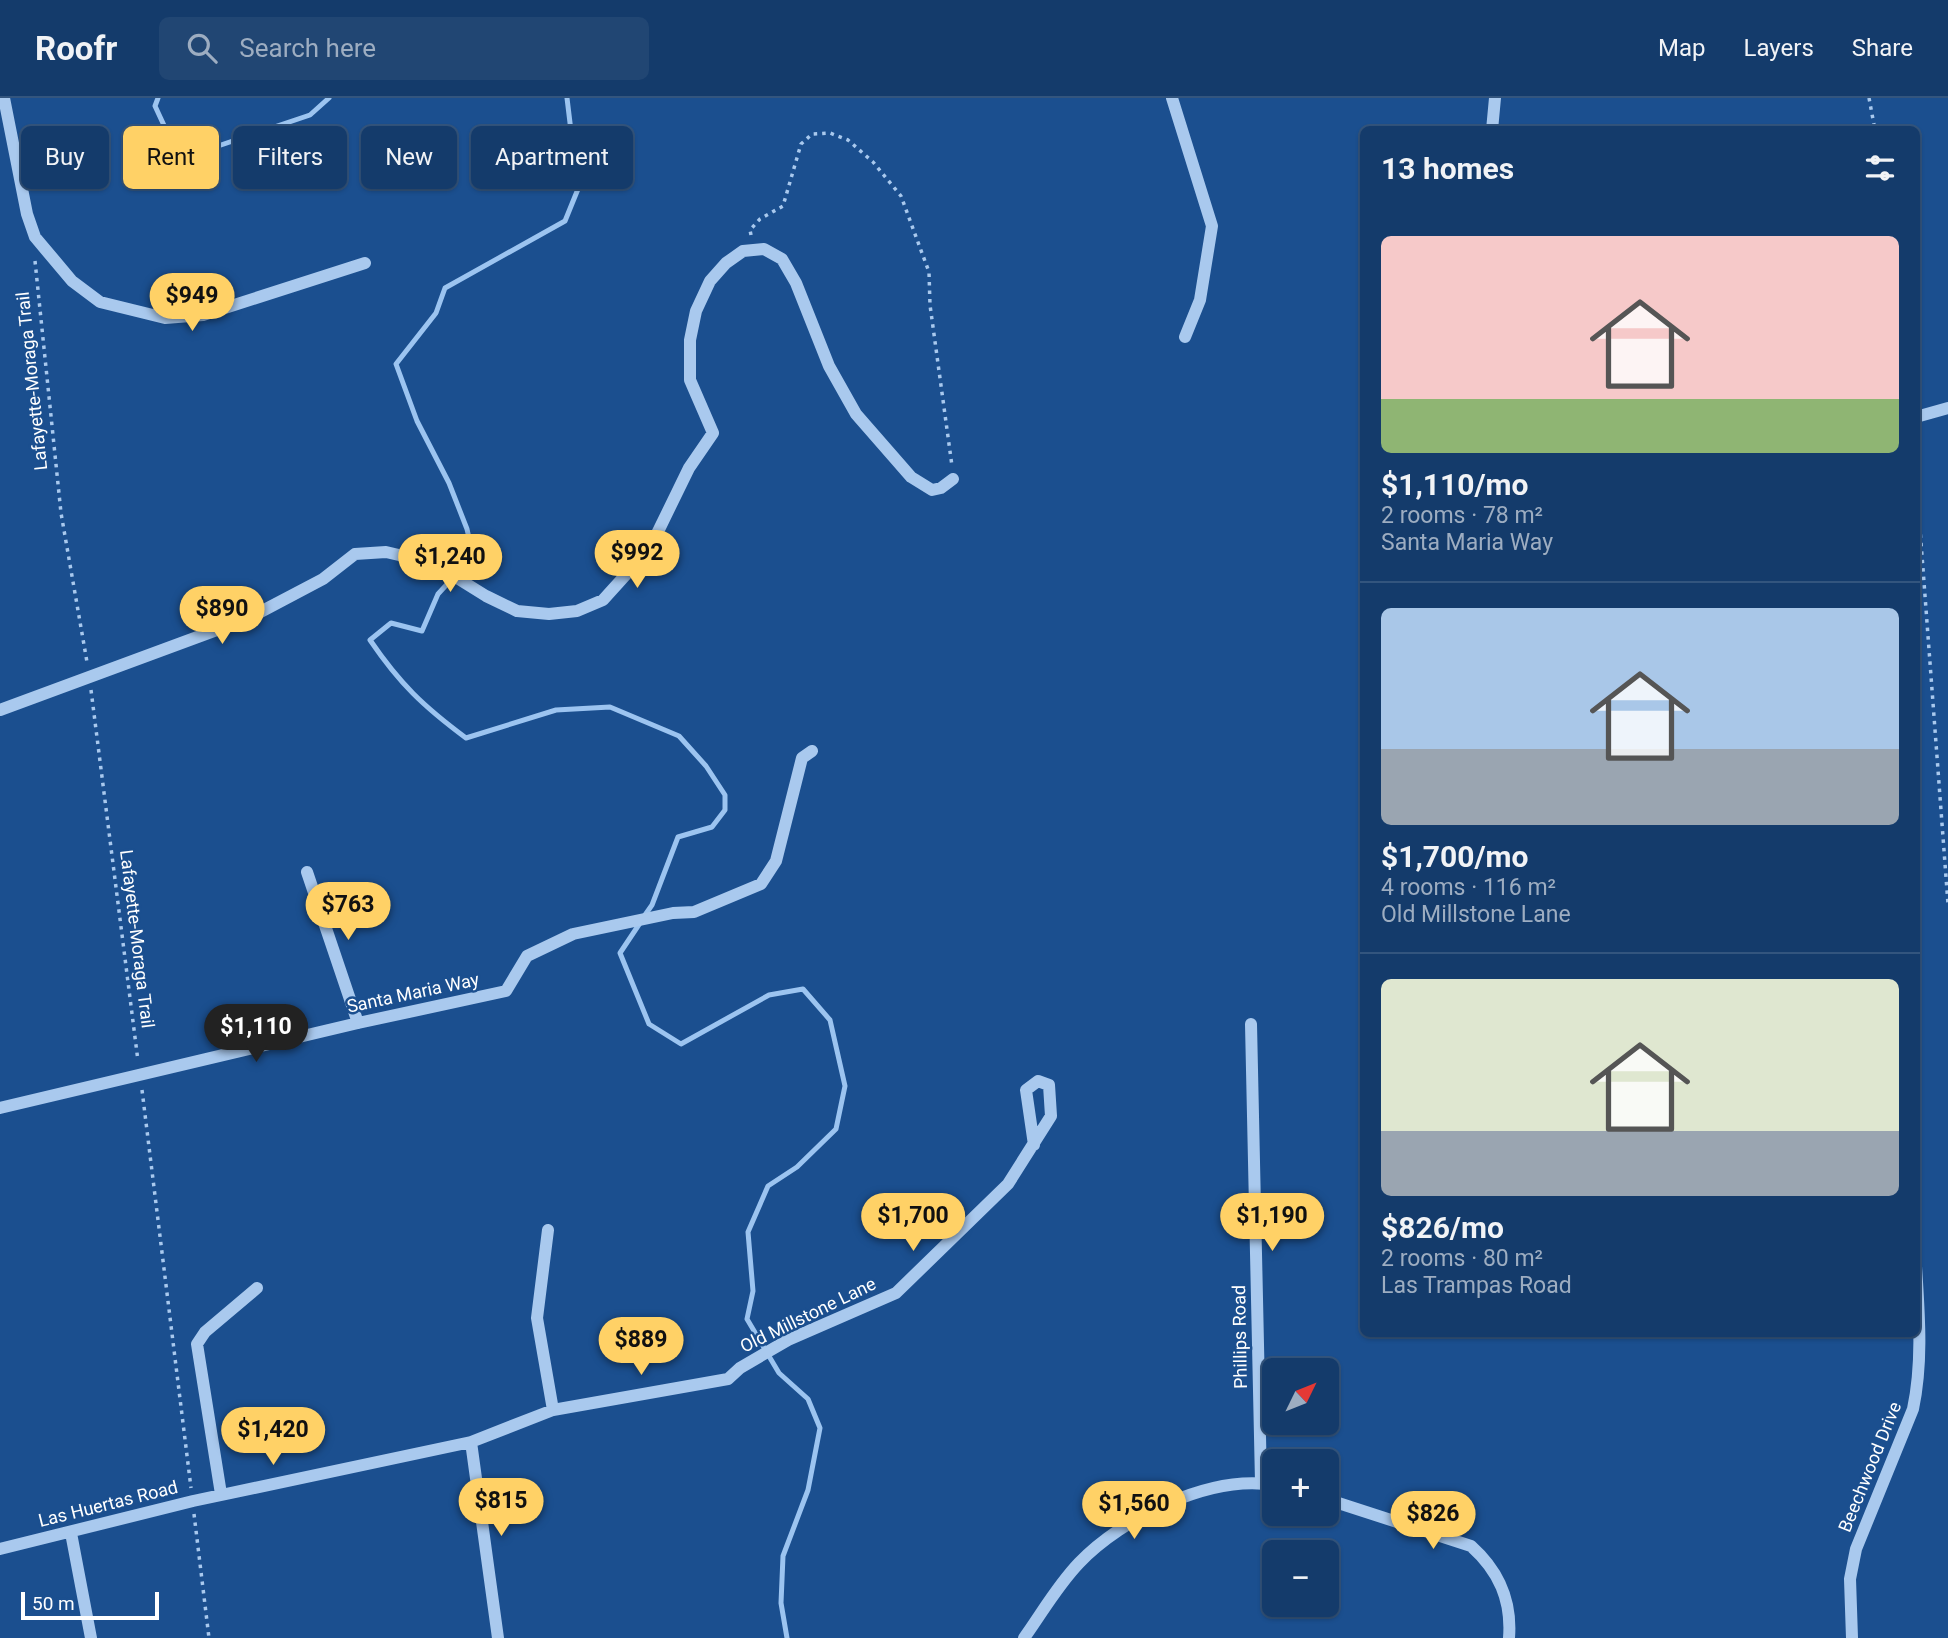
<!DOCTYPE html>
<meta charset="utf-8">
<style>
:root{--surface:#143b6b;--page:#214673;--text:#f1f3f6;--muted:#9dadc1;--line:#33557e;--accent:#ffd166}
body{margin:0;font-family:Roboto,sans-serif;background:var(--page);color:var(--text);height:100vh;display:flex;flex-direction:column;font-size:26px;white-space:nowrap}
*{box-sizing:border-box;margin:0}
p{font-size:23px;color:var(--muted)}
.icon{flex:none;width:38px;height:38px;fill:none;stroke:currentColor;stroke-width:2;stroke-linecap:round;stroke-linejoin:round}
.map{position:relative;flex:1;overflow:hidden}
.details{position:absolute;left:1360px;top:28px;width:560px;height:1211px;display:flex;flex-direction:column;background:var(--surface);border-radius:10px;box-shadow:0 2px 5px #0004,0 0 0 2px var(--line)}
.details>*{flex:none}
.top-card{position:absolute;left:21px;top:28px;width:665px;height:63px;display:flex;gap:14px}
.needle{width:46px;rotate:47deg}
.controls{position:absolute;left:1262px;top:1260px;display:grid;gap:14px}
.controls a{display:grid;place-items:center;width:77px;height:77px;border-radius:10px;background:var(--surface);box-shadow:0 2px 5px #0004,0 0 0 2px var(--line);font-size:35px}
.scale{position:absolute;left:21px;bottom:18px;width:138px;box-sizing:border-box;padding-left:7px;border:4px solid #fff;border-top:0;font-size:19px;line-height:24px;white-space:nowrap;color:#fff;-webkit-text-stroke:5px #1b4f8f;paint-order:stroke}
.price{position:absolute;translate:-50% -60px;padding:0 16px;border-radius:24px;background:var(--accent);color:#111;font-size:23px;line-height:46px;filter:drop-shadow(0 2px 4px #0008)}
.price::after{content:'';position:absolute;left:50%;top:42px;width:21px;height:16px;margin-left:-10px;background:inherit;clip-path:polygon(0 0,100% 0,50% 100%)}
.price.active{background:#222;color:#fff}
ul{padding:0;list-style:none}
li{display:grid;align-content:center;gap:14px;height:371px;padding:0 21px}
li+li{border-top:2px solid var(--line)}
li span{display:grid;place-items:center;height:217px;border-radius:10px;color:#555}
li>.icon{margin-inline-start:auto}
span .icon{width:126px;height:126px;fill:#fffc;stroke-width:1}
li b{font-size:30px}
h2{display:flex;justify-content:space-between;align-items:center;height:84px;padding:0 21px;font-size:30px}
.pill{padding:0 24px;border-radius:10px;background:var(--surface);box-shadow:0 2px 5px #0004,0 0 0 2px var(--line);font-size:24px;line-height:63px}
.pill.active{background:var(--accent);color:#111}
header{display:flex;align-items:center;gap:42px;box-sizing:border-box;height:98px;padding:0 35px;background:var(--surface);border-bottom:2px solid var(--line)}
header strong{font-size:33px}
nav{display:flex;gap:38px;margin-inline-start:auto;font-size:24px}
.search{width:490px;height:63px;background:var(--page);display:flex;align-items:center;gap:18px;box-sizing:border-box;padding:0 24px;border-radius:10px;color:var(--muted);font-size:26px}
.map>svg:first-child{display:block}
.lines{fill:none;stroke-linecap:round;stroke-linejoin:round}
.stream{stroke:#9cc4f0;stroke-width:5}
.path{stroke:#a9c9ee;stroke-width:3.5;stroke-dasharray:3.5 5;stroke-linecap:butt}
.minor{stroke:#a9c9ee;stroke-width:12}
.labels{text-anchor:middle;stroke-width:5;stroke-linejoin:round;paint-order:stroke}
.street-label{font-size:18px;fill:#fff;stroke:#1b4f8f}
</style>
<header>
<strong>Roofr</strong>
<div class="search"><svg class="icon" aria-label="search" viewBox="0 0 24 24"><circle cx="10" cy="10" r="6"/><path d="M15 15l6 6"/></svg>Search here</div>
<nav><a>Map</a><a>Layers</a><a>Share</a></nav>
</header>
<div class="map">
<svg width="1948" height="1540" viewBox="0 0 1948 1540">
<rect width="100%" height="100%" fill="#1b4f8f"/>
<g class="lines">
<!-- stream -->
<path class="stream" d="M158 0 155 8 168 36 218 48 310 17 329 0
M567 0 578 91 565 123 445 190 436 215 396 266 417 323 449 385 467 431 473 458 438 496 422 533 391 525 370 542C400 586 423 608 466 640L556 612 610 609 679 638 706 668 725 697V712L712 729 678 739 652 807 645 817
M640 825 620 855 649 926 681 946 769 897 803 891 830 922 845 988 836 1031 797 1069 768 1088 748 1134 753 1193 747 1221 779 1275 808 1301 820 1330 808 1392 783 1458 781 1505 787 1540"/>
<!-- path -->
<path class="path" d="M1869 0 1875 32
M751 137 750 132 760 121 783 108 801 46 812 36 830 35 848 42 873 64 901 98 929 174 930 207 952 368
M35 163 61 415 87 564
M1916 377 1948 806
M91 592 138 963
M142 992 191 1390
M194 1416 209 1540"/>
<!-- minor -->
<path class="minor" d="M4 0 27 116 35 139 72 183 100 204 165 220 203 217 365 165
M1172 0 1212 128 1200 202 1185 239
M1492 32 1495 0
M1916 319 1948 310
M0 612 249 520 323 481 355 456 386 454 433 465 486 498 517 513 549 516 577 513 603 502 650 450 689 370 713 335 690 282V242L696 213 710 183 726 165 743 153 764 151 782 161 796 185 829 268 856 316 911 379 932 392 941 390 953 381
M307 774 358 925
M1251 926 1261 1384
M0 1010 358 925 506 893 527 858 573 836 673 815 694 814 761 786 776 763 802 660 812 653
M548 1132 537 1220 553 1312
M471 1344 498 1540
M221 1396 197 1246 205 1234 257 1190
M1326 1401 1471 1448C1499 1473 1512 1502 1509 1540
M71 1435 91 1540
M0 1451 193 1403 471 1344 553 1312 728 1281 740 1270 788 1242 896 1195 1008 1086 1051 1018 1049 987 1038 983 1026 992 1034 1047
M1024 1540C1042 1515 1057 1488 1079 1465 1122 1420 1210 1376 1274 1387
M1852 1540 1850 1481 1856 1451 1913 1311C1923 1264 1919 1216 1916 1168"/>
</g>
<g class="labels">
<!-- street labels -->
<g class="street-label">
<text transform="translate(32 283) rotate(-96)" y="6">Lafayette-Moraga Trail</text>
<text transform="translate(137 841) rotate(83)" y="6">Lafayette-Moraga Trail</text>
<text transform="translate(413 895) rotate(-12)" y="6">Santa Maria Way</text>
<text transform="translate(808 1217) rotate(-26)" y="6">Old Millstone Lane</text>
<text transform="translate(1240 1239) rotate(-91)" y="6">Phillips Road</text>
<text transform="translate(1870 1369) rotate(-68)" y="6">Beechwood Drive</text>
<text transform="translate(108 1406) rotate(-14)" y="6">Las Huertas Road</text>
</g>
</g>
</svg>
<div class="controls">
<a><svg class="needle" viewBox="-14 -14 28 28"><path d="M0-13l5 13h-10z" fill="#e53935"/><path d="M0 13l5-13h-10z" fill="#9dadc1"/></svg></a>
<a>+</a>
<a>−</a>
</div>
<div class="scale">50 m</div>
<b class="price" style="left:192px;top:235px">$949</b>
<b class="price" style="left:637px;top:492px">$992</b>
<b class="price" style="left:450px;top:496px">$1,240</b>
<b class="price" style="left:222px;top:548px">$890</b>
<b class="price" style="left:348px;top:844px">$763</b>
<b class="price active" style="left:256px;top:966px">$1,110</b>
<b class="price" style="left:913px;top:1155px">$1,700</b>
<b class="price" style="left:1272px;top:1155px">$1,190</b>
<b class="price" style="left:641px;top:1279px">$889</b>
<b class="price" style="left:273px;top:1369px">$1,420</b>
<b class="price" style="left:501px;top:1440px">$815</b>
<b class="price" style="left:1134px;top:1443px">$1,560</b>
<b class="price" style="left:1433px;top:1453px">$826</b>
<div class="top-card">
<a class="pill">Buy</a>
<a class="pill active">Rent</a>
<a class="pill">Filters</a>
<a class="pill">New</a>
<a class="pill">Apartment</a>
</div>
<section class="details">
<h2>13 homes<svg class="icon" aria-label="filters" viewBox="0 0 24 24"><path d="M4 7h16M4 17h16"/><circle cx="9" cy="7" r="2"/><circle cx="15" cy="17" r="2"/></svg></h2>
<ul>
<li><span style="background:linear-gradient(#f6c9c9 75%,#8fb573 0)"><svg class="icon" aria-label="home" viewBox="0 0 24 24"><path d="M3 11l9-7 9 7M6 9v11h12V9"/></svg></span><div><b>$1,110/mo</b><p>2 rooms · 78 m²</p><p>Santa Maria Way</p></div></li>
<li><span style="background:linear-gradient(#a9c7e8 65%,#9aa5b1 0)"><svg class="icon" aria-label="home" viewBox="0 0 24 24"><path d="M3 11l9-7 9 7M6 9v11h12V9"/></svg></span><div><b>$1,700/mo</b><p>4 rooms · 116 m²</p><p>Old Millstone Lane</p></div></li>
<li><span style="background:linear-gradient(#dfe7d0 70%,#9aa5b1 0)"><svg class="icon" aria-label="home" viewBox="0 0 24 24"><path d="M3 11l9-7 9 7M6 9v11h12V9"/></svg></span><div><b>$826/mo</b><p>2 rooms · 80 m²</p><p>Las Trampas Road</p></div></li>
</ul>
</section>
</div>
